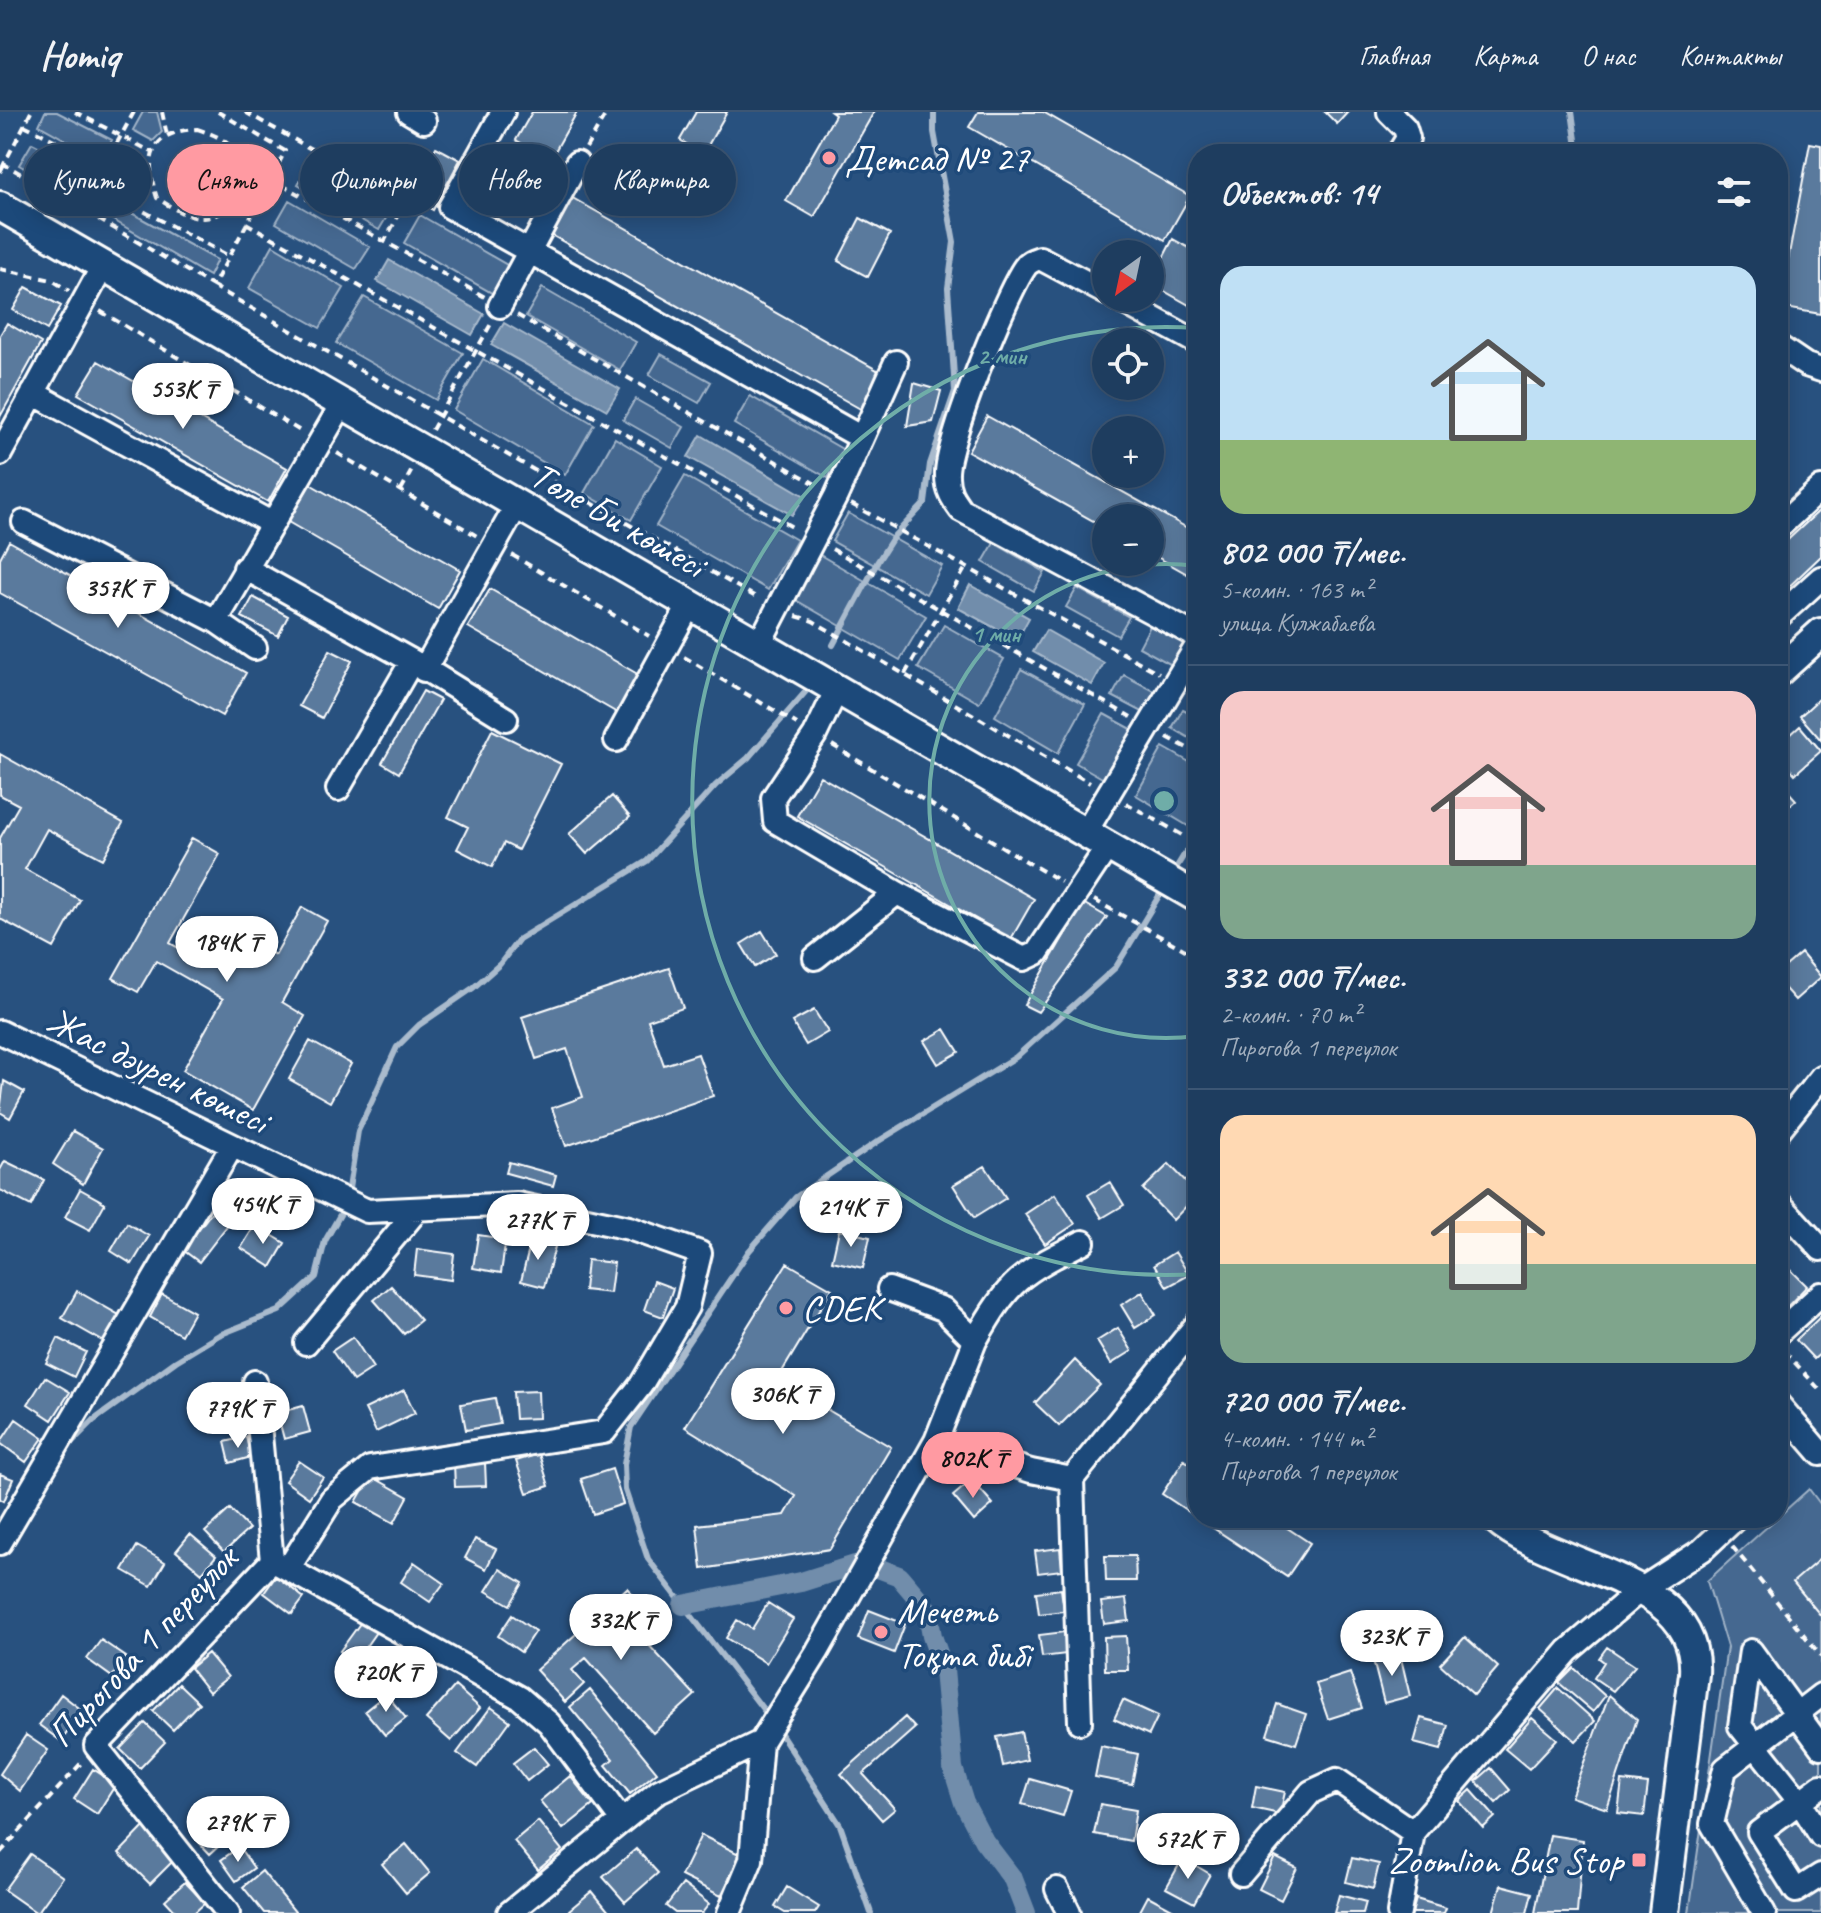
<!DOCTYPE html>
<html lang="ru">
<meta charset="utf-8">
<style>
:root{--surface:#1e3d5f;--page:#264465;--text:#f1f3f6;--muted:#a1aebd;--line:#3c5674;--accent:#ff9aa2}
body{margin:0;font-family:Caveat,sans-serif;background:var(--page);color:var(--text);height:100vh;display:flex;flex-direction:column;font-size:30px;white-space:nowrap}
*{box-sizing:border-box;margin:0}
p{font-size:26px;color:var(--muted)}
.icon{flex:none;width:44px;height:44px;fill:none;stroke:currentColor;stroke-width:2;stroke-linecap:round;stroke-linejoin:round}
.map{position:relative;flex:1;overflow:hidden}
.details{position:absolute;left:1188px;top:32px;width:600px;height:1384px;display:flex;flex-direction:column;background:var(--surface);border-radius:32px;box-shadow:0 4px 20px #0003,0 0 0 2px var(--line)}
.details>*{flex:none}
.hud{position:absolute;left:24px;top:32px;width:760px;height:72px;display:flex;gap:16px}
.needle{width:52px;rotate:213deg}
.tools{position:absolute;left:1092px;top:128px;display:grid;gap:16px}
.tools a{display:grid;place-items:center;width:72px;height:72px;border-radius:50%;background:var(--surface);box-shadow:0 4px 20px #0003,0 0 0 2px var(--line);font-size:40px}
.price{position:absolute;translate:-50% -68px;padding:0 18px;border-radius:28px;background:#fff;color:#222;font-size:26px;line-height:52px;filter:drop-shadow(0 2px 4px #0008)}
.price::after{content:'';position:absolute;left:50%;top:48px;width:24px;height:18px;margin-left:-12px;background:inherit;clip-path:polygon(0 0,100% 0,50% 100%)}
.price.on{background:var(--accent);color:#111}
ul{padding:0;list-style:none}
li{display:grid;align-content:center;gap:16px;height:424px;padding:0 32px}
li+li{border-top:2px solid var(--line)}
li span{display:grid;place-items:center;height:248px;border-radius:24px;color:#555}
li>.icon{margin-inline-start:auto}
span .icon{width:144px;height:144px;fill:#fffc;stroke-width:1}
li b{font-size:34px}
h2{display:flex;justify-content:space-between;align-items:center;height:96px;padding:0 32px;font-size:34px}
.pill{padding:0 28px;border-radius:36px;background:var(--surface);box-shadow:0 4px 20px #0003,0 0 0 2px var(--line);font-size:28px;line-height:72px}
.pill.on{background:var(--accent);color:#111}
header{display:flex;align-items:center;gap:48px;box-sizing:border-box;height:112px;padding:0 40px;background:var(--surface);border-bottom:2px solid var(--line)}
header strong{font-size:38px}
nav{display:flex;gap:44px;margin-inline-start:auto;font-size:28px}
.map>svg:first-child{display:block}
.green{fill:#446890;stroke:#a2b4c8;stroke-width:2}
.water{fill:#718dab;stroke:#aabbcd;stroke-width:2}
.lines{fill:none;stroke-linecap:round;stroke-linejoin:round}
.stream{stroke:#aabbcd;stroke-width:6}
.canal{stroke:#718dab;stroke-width:20}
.building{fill:#5a7a9d;stroke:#fff;stroke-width:2}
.minor-casing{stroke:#fff;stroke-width:28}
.major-casing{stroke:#fff;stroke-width:34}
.path{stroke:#fff;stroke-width:4;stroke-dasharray:8 6;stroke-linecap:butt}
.minor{stroke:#1f4a7a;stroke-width:22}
.major{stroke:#1f4a7a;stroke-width:28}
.ring{fill:none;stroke:#6fada8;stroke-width:4}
.poi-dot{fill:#ff9aa2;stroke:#1f4a7a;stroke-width:3}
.labels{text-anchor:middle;stroke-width:7;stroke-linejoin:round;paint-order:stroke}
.poi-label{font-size:38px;fill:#fff;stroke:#1f4a7a;text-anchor:start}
.street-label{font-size:38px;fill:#fff;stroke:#1f4a7a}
.centre{fill:#6fada8;stroke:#1f4a7a;stroke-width:4}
.ring-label{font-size:24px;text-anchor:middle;font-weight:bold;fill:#6fada8;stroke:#1f4a7a;stroke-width:7;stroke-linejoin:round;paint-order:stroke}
</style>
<header>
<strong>Homiq</strong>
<nav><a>Главная</a><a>Карта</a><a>О нас</a><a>Контакты</a></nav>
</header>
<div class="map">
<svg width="1821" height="1801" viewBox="0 0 1821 1801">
<rect width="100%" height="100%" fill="#28517f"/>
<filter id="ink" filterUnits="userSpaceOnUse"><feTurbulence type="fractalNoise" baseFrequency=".0125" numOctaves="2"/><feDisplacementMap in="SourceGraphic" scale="16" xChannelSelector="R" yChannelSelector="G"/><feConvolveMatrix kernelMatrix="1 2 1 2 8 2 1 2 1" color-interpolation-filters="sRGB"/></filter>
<g filter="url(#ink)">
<!-- green -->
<path class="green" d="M45 0H57L112 28 102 48 39 13Z
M143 0H157L162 20 153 29 133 18Z
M32 31 93 62 86 76 217 148 209 164 19 53Z
M124 39 143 48 142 59 106 72Z
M311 48 392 96 379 118 298 72Z
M289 88 370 135 356 157 276 111Z
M420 103 514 157 499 185 404 131Z
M273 133 344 176 320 216 249 176Z
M542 176 636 230 620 258 526 204Z
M364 185 463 241 436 288 336 231Z
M661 242 711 270 699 291 649 263Z
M483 247 594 312 565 363 454 298Z
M750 284 844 338 828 366 734 312Z
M635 287 684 315 672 336 623 308Z
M615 326 662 354 631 408 584 381Z
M685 364 797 428 768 478 656 414Z
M848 401 942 454 926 482 832 429Z
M994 431 1045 460 1034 479 983 450Z
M820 443 926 504 900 548 794 487Z
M1077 476 1129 505 1118 524 1066 495Z
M944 513 1004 547 979 591 918 556Z
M1150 514 1189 534 1177 556 1139 535Z
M1021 557 1085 592 1058 641 995 604Z
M1124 563 1162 583 1150 604 1112 584Z
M1183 597 1198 605V631L1172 616Z
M1104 602 1139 621 1111 671 1076 651Z
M1163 635 1198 655V720L1136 683Z
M1809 1377 1821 1393V1801H1689L1727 1535 1707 1469Z"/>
<!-- water -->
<path class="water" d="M389 148 484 202 472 223 377 169Z
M504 211 620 277 607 298 491 233Z
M701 323 805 384 792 403 688 345Z
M970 473 1029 506 1017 528 958 496Z
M1046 518 1104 551 1092 573 1033 540Z"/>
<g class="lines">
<!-- stream -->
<path class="stream" d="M1572 0 1578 42
M833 533 878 449 894 424 925 391 930 352 955 279 948 176 954 130 934 20V0
M1173 761 1198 720
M348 1083 358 1019 397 935 419 913 473 876 500 852 519 827 647 749 716 673 748 646 808 577
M65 1337 94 1308 176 1249 219 1223 279 1199 316 1165 325 1129 345 1094
M769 1605 648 1447 625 1378 624 1352 631 1315 749 1139 796 1085 877 1030 1016 945 1116 855 1165 774
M776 1614 840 1713 871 1801"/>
<!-- canal -->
<path class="canal" d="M683 1493 801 1470 855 1453 875 1455 899 1464 927 1497 932 1524 944 1558 953 1656 964 1691 984 1729 1013 1767 1026 1801"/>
</g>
<!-- building -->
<path class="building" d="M532 0H577L550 48 516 28Z
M696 0H727L703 42 680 28Z
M831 0H874L814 105 786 89 835 3Z
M978 0H1043L1190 84 1165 128 969 15Z
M1325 0H1348L1337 12Z
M1810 31 1821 33V202L1779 195Z
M436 35 460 48 433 98 409 84Z
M569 84 884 262 864 299 548 121Z
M860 106 890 122 868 165 838 149Z
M1173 127 1198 141V198L1150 171Z
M26 175 61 194 47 218 13 198Z
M7 211 41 231 0 305V223Z
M98 249 287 356 268 390 78 282Z
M914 271 941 279 933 310 907 314Z
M987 304 1198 422V468L1150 441V406H1106V416L968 339Z
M310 372 460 458 438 497 288 410Z
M1821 397V444L1778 485V437Z
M9 429 246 561 222 604 0 481V446Z
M490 477 641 564 619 602 468 515Z
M253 485 288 504 278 524 242 505Z
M330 538 352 549 322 606 299 594Z
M423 579 440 588 399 661 382 651Z
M1821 585V628L1800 604Z
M1800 614 1821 639 1795 662 1778 643V634Z
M492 618 561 652 518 738 504 731 492 755 457 737 468 715 448 705Z
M0 642 123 711 103 747 47 717 25 757 80 788 54 836 0 807V726L19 693 0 683Z
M820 664 1034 787 1011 827 797 704Z
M1778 668 1796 688 1778 704Z
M612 684 630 705 587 742 569 722Z
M192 726 220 742 170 831 202 849 222 814 275 843 302 795 327 809 282 890 305 904 253 998 183 958 223 887 156 849 138 880 113 866Z
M1083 791 1107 805 1038 900 1024 893Z
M762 819 776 842 755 855 741 832Z
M1801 841 1821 865 1795 888 1778 869V861Z
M669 856 683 896 648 908 664 953 698 942 713 984 566 1034 552 996 583 985 567 937 536 947 522 905Z
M814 898 828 920 806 933 792 910Z
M945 917 959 940 938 952 924 929Z
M310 929 351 952 330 990 289 967Z
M4 969 24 980 10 1006 0 1000Z
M73 1019 103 1036 83 1072 53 1052Z
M5 1049 44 1068 31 1094 0 1078V1058Z
M509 1050 556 1063 553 1074 506 1061Z
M1169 1052 1198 1082 1173 1108 1143 1077Z
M985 1054 1006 1086 974 1106 953 1073Z
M1110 1070 1124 1093 1102 1106 1088 1083Z
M80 1077 105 1091 90 1118 65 1105Z
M1055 1082 1075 1112 1045 1132 1025 1102Z
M217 1093 233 1106 199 1150 183 1138Z
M127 1111 149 1124 132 1152 111 1139Z
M255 1113 285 1131 271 1155 241 1136Z
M839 1118 870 1125 863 1156 832 1149Z
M478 1123 506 1127 501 1161 473 1156Z
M532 1125 556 1131 544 1175 521 1169Z
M417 1137 454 1142 451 1168 414 1163Z
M1175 1140 1189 1163 1167 1175 1154 1153Z
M1778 1145 1807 1174 1780 1202 1778 1200Z
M587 1148 614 1151 610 1181 584 1178Z
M787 1151 832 1177 777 1268 891 1335 830 1437 702 1457 697 1413 785 1403 796 1384 685 1315Z
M654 1169 673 1176 663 1205 644 1198Z
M391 1174 421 1208 404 1222 374 1188Z
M77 1179 119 1203 104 1230 62 1206Z
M1142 1180 1156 1203 1135 1216 1121 1193Z
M162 1182 194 1200 181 1223 150 1205Z
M1821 1204V1241L1814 1247 1796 1228Z
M1118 1216 1132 1239 1111 1252 1097 1229Z
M353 1225 373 1256 353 1269 332 1239Z
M58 1226 86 1240 74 1265 46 1251Z
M1075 1248 1100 1273 1059 1314 1035 1291Z
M45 1265 70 1280 52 1308 28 1292Z
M404 1278 415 1301 376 1320 365 1297Z
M538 1279 539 1306 515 1307 513 1280Z
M495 1286 500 1312 466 1318 461 1292Z
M303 1294 310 1320 284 1327 277 1301Z
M16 1307 43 1326 26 1350 0 1331Z
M246 1325 251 1345 230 1351 225 1330Z
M539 1342 549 1374 527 1381 516 1349Z
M1184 1348 1198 1357V1406H1272L1310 1431 1287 1465 1162 1382Z
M299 1349 323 1365 309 1386 285 1369Z
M485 1350 486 1374 455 1375 454 1351Z
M612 1357 623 1392 593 1402 581 1367Z
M0 1362 13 1367 4 1389 0 1387Z
M371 1364 408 1385 394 1411 356 1390Z
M972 1368 993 1392 974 1409 953 1384Z
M230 1397 249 1417 224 1440 205 1420Z
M190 1422 216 1444 202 1461 176 1439Z
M475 1427 496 1437 486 1457 465 1446Z
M137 1434 165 1450 151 1474 123 1458Z
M1060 1436 1062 1458 1038 1461 1035 1439Z
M1105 1444H1135L1136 1469H1106Z
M1821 1446V1504L1793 1470Z
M414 1450 444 1471 430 1490 401 1470Z
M500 1457 523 1471 510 1493 486 1479Z
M276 1464 304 1486 292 1502 264 1481Z
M627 1476 662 1515 646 1530 695 1583 653 1621 586 1546 572 1558 584 1572 565 1590 536 1558Z
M1061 1477 1064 1499 1039 1502 1036 1480Z
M1126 1487 1129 1509 1104 1512 1101 1490Z
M768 1491 793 1507 766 1551 726 1526 737 1508 752 1517Z
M869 1498 905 1512 894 1541 858 1527Z
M512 1503 535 1519 521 1540 498 1524Z
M361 1510 376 1520 355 1550 340 1539Z
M1064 1520 1067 1542 1042 1545 1039 1523Z
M1126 1524 1128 1558H1105L1104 1525Z
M1465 1525 1498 1555 1474 1583 1440 1552Z
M101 1528 126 1545 112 1565 87 1547Z
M1607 1535 1635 1554 1613 1579 1594 1566 1604 1550 1599 1546Z
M208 1541 228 1565 209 1580 190 1556Z
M1400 1542 1410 1584 1384 1591 1373 1548Z
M1574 1556 1605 1584 1593 1600 1559 1571Z
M1350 1561 1362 1596 1328 1607 1316 1572Z
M179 1572 199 1591 173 1618 153 1599Z
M455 1574 480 1596 451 1629 426 1607Z
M1558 1576 1595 1609 1576 1629 1540 1597Z
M590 1578 657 1660 630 1682 606 1653 613 1647 570 1595Z
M61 1582 83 1599 61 1629 39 1613Z
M386 1582 406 1606 385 1623 365 1599Z
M1609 1583 1637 1607 1607 1697 1571 1685Z
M1123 1588 1158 1604 1149 1623 1114 1607Z
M1277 1592 1306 1602 1296 1632 1267 1623Z
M491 1595 510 1609 477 1655 457 1641Z
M905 1605 915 1616 863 1662 895 1697 882 1708 841 1662Z
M1421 1606 1448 1613 1441 1638 1414 1631Z
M1532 1606 1557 1627 1529 1657 1505 1637Z
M145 1611 165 1630 140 1656 120 1637Z
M1021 1620 1027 1648 1003 1654 997 1625Z
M26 1623 48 1638 20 1679 0 1662Z
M1101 1634 1138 1642 1132 1672 1095 1665Z
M534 1635 548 1652 527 1669 513 1651Z
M1491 1656 1510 1678 1496 1691 1476 1669Z
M93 1657 116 1672 97 1702 74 1687Z
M570 1664 593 1693 563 1717 540 1689Z
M1030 1667 1071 1679 1063 1704 1022 1692Z
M1622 1669 1648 1672 1644 1704 1618 1701Z
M1256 1674 1285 1680 1280 1702 1252 1696Z
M1471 1678 1495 1705 1483 1716 1459 1689Z
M1100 1692 1136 1698 1131 1729 1094 1722Z
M213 1708 229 1725 210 1742 194 1725Z
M538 1709 562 1738 538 1758 514 1729Z
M146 1713 178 1744 150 1772 119 1741Z
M701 1723 741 1743 721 1784 681 1764Z
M1550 1723 1583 1728 1577 1801H1535Z
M406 1732 430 1761 406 1781 382 1752Z
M239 1735 254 1756 236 1769 221 1748Z
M636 1737 658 1761 625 1790 603 1765Z
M30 1742 63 1765 37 1801 4 1778Z
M1275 1745 1297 1756 1281 1788 1259 1777Z
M1183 1746 1210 1762 1194 1791 1166 1776Z
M1352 1746 1379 1752 1373 1777 1346 1770Z
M262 1759 296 1801H264L243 1775Z
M185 1770 205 1791 194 1801H177L165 1788Z
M683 1772 709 1792 702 1801H675L666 1794Z
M1501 1773 1532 1781 1527 1801H1493Z
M787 1775 819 1795 815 1801H785L775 1795Z
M592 1779 610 1801H572L569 1798Z
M1339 1783 1366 1790 1363 1801H1334Z
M1148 1784 1176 1799 1174 1801H1139Z
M1416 1787 1446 1796 1444 1801H1412Z"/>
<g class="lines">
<!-- minor casing -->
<g class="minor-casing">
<path id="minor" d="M409 0 424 9
M503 0 450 95 862 326
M1389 0 1405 16 1408 26 1398 42
M1106 181 1040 146C1034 148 1029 149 1025 155 1005 183 945 333 947 364 947 379 953 387 961 398L1198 525
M1116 186 1198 231
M500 194 577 51
M1778 234 1806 253 1821 258
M33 281 271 411
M0 342 103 154
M24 410 216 509 255 536
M1778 416 1821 376
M245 456 412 549 506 607
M1778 505 1821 466
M216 509 342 292
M759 532 836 384 896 250
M424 558 517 393
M837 577 815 623 773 686 775 709 897 781 1024 847 1037 841 1108 734
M616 628 690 492
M338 677 412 549
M1085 721 1198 532
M815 846 897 781
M0 920 367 1099 517 1092 629 1116 700 1141 687 1195 641 1273 604 1320 370 1356 332 1387 288 1457
M1778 1019 1821 965
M1778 1090 1821 1137
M1778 1221 1821 1182
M975 1229C1010 1167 1020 1162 1083 1130
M306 1231 416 1099
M1778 1292 1821 1342
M936 1329 1031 1359 1072 1367
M1072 1367 1080 1610
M1072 1367 1198 1211
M0 1431 232 1034
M277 1451 520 1586 549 1611 622 1709
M1821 1635 1751 1539 1740 1614 1800 1690 1821 1724
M1821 1674 1759 1720 1796 1779 1821 1763
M1241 1762 1311 1680 1337 1668 1413 1720
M1057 1777 1069 1801
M228 1801 96 1634 272 1449 255 1270
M509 1801 659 1679 761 1630
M729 1801 751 1748 761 1630 817 1540 936 1329 975 1229 943 1197 889 1177
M1399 1801 1413 1720 1568 1539 1640 1478 1702 1438 1736 1406
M1764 1801 1712 1712 1725 1657 1821 1583"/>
</g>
<!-- major casing -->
<g class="major-casing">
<path id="major" d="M0 94 1198 786
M1778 560 1821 521
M1495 1406C1555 1459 1700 1464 1694 1562L1664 1801"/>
</g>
<!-- path -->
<path class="path" d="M31 0 4 52 213 174 271 67 485 185
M75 0 152 40
M134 0 94 73 227 143
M162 0 167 23
M218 0 285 39 271 67
M245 0 406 90 384 130
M24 13 104 53
M197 17C212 22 225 26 234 39 251 63 235 106 203 106 187 107 170 94 157 86 144 46 150 19 197 17Z
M586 36 607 0
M0 60 4 52
M102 76 150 63
M238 83 257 93
M246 111 796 417
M0 157 52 168 69 179
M213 174 759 487
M100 199 302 320
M517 203 819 374
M432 318 492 210
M337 341 477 424
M401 378 412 358
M851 392 1159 561
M832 437 1131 605
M512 443 649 524
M796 504 813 509 1090 671
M684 545 797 612
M905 562 966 455
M1167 625 1198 642
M832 633 1061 770
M1126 691 1198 732
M1094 788 1198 845
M1785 1240 1821 1279
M1778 1331 1785 1338 1778 1350
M1732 1434 1821 1544
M0 1741 84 1648"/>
<!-- minor -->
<use href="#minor" class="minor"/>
<!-- major -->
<use href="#major" class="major"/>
</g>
</g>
<!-- distance rings -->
<g class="ring">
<path d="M1197 924A237 237 0 1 1 1197 454"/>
<path d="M1197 1162A474 474 0 1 1 1197 216"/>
</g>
<!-- markers -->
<g class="poi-dot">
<circle cx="829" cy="46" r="8"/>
<circle cx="786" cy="1196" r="8"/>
<circle cx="881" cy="1520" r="8"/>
<rect x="1631" y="1740" width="16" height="16" rx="4"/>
</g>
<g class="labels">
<!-- poi labels -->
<g class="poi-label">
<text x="845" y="59">Детсад № 27</text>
<text x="802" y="1209">CDEK</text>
<text x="897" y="1511">Мечеть<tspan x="897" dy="44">Тоқта бибі</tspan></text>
<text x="1623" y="1761" text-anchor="end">Zoomlion Bus Stop</text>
</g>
<!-- street labels -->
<g class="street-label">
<text transform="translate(618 407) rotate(30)" y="13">Төле Би көшесі</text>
<text transform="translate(158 958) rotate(26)" y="13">Жас дәурен көшесі</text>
<text transform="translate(142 1534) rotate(-47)" y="13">Пирогова 1 переулок</text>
</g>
</g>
<circle cx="1164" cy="689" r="12" class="centre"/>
<g class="ring-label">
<text x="1002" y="252">2 мин</text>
<text x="996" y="530">1 мин</text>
</g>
</svg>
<div class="tools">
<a><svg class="needle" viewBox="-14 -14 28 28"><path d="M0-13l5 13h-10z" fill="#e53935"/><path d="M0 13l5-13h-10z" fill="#a1aebd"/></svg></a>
<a><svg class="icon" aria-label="locate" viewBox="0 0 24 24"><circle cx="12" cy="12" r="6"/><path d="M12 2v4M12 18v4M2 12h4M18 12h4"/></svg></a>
<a>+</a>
<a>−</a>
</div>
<b class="price" style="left:183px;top:319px">553K ₸</b>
<b class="price" style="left:118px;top:518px">357K ₸</b>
<b class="price" style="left:227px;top:872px">184K ₸</b>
<b class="price" style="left:263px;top:1134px">454K ₸</b>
<b class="price" style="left:851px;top:1137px">214K ₸</b>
<b class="price" style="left:538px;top:1150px">277K ₸</b>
<b class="price" style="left:783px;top:1324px">306K ₸</b>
<b class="price" style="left:238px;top:1338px">779K ₸</b>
<b class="price on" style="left:973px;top:1388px">802K ₸</b>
<b class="price" style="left:621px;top:1550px">332K ₸</b>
<b class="price" style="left:1392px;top:1566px">323K ₸</b>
<b class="price" style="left:386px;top:1602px">720K ₸</b>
<b class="price" style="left:238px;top:1752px">279K ₸</b>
<b class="price" style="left:1188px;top:1769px">572K ₸</b>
<div class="hud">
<a class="pill">Купить</a>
<a class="pill on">Снять</a>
<a class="pill">Фильтры</a>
<a class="pill">Новое</a>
<a class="pill">Квартира</a>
</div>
<section class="details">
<h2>Объектов: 14<svg class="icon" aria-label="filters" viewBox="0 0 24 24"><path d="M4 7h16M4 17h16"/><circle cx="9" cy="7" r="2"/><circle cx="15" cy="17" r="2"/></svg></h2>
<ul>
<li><span style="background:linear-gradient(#bfe0f5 70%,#8fb573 0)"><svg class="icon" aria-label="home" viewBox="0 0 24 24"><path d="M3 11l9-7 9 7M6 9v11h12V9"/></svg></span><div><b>802 000 ₸/мес.</b><p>5-комн. · 163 m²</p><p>улица Кулжабаева</p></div></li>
<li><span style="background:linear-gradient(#f6c9c9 70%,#7fa58c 0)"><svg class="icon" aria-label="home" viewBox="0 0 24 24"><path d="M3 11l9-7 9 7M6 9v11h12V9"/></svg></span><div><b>332 000 ₸/мес.</b><p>2-комн. · 70 m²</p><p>Пирогова 1 переулок</p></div></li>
<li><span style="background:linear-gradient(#ffd9b3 60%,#7fa58c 0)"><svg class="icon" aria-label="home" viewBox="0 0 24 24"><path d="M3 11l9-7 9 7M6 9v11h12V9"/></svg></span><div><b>720 000 ₸/мес.</b><p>4-комн. · 144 m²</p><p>Пирогова 1 переулок</p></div></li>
</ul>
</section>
</div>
